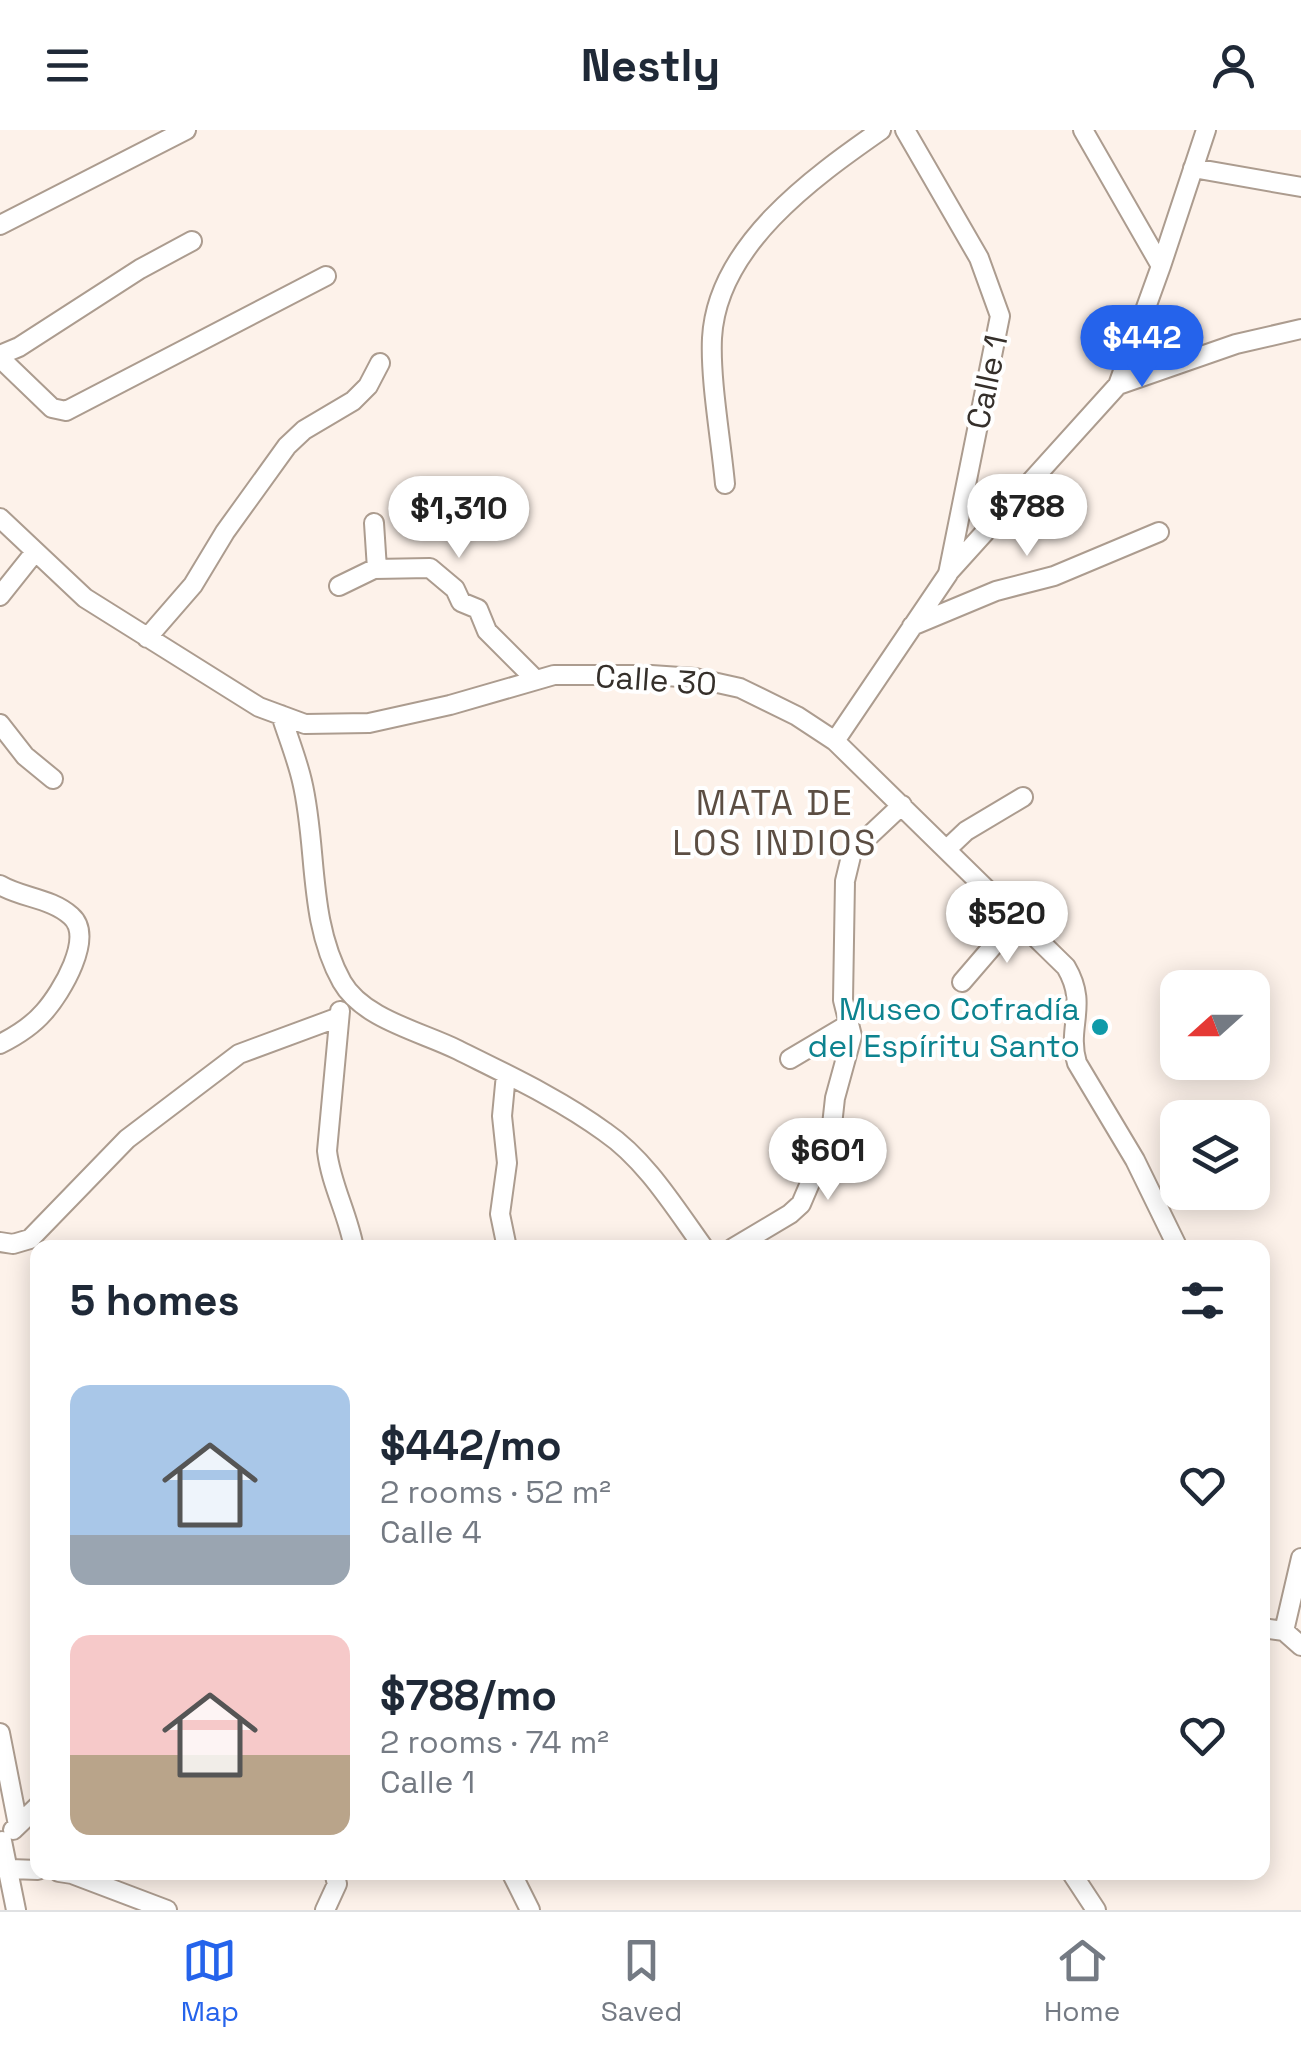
<!DOCTYPE html>
<meta charset="utf-8">
<style>
:root{--surface:#fff;--page:#f6f6f7;--text:#1f2937;--muted:#747a83;--line:#e0e1e3;--accent:#2563eb}
body{margin:0;font-family:"Space Grotesk",sans-serif;background:var(--page);color:var(--text);height:100vh;display:flex;flex-direction:column;font-size:38px;white-space:nowrap}
*{box-sizing:border-box;margin:0}
p{font-size:32px;color:var(--muted)}
.icon{flex:none;width:55px;height:55px;fill:none;stroke:currentColor;stroke-width:2;stroke-linecap:round;stroke-linejoin:round}
.map{position:relative;flex:1;overflow:hidden}
.panel{position:absolute;left:30px;top:1110px;width:1240px;height:640px;display:flex;flex-direction:column;background:var(--surface);border-radius:20px;box-shadow:0 5px 25px #0003}
.panel>*{flex:none}
.needle{width:65px;rotate:249deg}
.tools{position:absolute;left:1160px;top:840px;display:grid;gap:20px}
.tools a{display:grid;place-items:center;width:110px;height:110px;border-radius:20px;background:var(--surface);box-shadow:0 5px 25px #0003;font-size:50px}
.price{position:absolute;translate:-50% -85px;padding:0 22px;border-radius:35px;background:#fff;color:#222;font-size:32px;line-height:65px;filter:drop-shadow(0 2px 5px #0008)}
.price::after{content:'';position:absolute;left:50%;top:60px;width:30px;height:22px;margin-left:-15px;background:inherit;clip-path:polygon(0 0,100% 0,50% 100%)}
.price.active{background:var(--accent);color:#fff}
ul{padding:0;list-style:none}
li{display:flex;align-items:center;gap:30px;height:250px;padding:0 40px}
li span{display:grid;place-items:center;flex:none;width:280px;height:200px;border-radius:20px;color:#555}
li>.icon{margin-inline-start:auto}
span .icon{width:120px;height:120px;fill:#fffc;stroke-width:1}
li b{font-size:42px}
h2{display:flex;justify-content:space-between;align-items:center;height:120px;padding:0 40px;font-size:42px}
header{display:flex;justify-content:space-between;align-items:center;height:130px;padding:0 40px;background:var(--surface);font-size:45px;font-weight:600}
.tabs{display:flex;justify-content:space-around;align-items:center;height:140px;border-top:2px solid var(--line);background:var(--surface);font-size:28px;color:var(--muted)}
.tabs a{display:grid;justify-items:center;gap:5px}
.tabs .active{color:var(--accent)}
.map>svg:first-child{display:block}
.lines{fill:none;stroke-linecap:round;stroke-linejoin:round}
.minor-casing{stroke:#ac9c8f;stroke-width:22}
.minor{stroke:#fff;stroke-width:18}
.culture-dot{fill:#0f9aa8;stroke:#fff;stroke-width:4}
.labels{text-anchor:middle;stroke-width:8;stroke-linejoin:round;paint-order:stroke}
.street-label{font-size:32px;fill:#352f2a;stroke:#fff}
.culture-label{font-size:32px;fill:#0d838f;stroke:#fff;text-anchor:end}
.neighbourhood-label{font-size:35px;letter-spacing:2.5px;fill:#5c4e43;stroke:#fff}
</style>
<header><svg class="icon" aria-label="menu" viewBox="0 0 24 24"><path d="M4 6h16M4 12h16M4 18h16"/></svg>Nestly<svg class="icon" aria-label="person" viewBox="0 0 24 24"><circle cx="12" cy="8" r="4"/><path d="M4 21q1-7 8-7t8 7"/></svg></header>
<div class="map">
<svg width="1301" height="1780" viewBox="0 0 1301 1780">
<rect width="100%" height="100%" fill="#fdf2ea"/>
<g class="lines">
<!-- minor casing -->
<g class="minor-casing">
<path id="minor" d="M1083 0 1161 136
M1193 38 1301 57
M0 95 186 0
M0 225 19 217 140 139 192 111
M0 228 52 278 66 281 326 146
M1118 255 1236 214 1301 199
M725 354C721 310 710 250 712 208 717 116 812 48 881 0
M0 388 85 468 259 577 305 594 369 593 450 575 554 545H651L695 548 740 558 797 586 835 611 1066 837C1089 876 1066 896 1077 933L1135 1030 1178 1118
M374 393 377 439
M948 443 1118 255 1161 136 1206 0
M339 456 374 439 430 438 455 459 461 472 478 479 487 501 535 549
M0 466 35 422
M912 496 996 461 1054 446 1159 402
M147 508 193 455 225 402 287 316 304 300 353 271 368 256 380 233
M281 585C288 607 297 629 302 651 318 718 307 789 342 852 363 889 422 902 458 920 508 945 560 969 605 1002 646 1030 675 1078 704 1118
M0 594 25 626 53 649
M835 611 948 444 1000 186 979 128 905 0
M947 719 966 701 1023 667
M0 755C22 768 51 768 71 786 95 807 61 863 44 882 32 896 16 906 0 914
M962 852 1017 788
M340 881 327 1021C331 1055 348 1084 354 1118
M790 929 849 894
M506 944 502 986 507 1033 500 1084 507 1118
M0 1112 13 1114 30 1109 127 1009 239 924 339 887
M733 1118 790 1084 801 1074 831 1004 835 968 852 906 843 870 845 751 852 722 902 675
M1262 1498 1284 1501 1301 1516
M1284 1501 1301 1428
M0 1603 18 1695
M13 1700 38 1676
M2 1711 16 1780
M10 1739 38 1740
M59 1742 72 1744 167 1780
M511 1742 530 1780
M1071 1742 1096 1780
M325 1780 337 1754 334 1742"/>
</g>
<!-- minor -->
<use href="#minor" class="minor"/>
</g>
<!-- markers -->
<circle class="culture-dot" cx="1100" cy="897" r="10"/>
<g class="labels">
<!-- street labels -->
<g class="street-label">
<text transform="translate(987 252) rotate(-78)" y="11">Calle 1</text>
<text transform="translate(656 550) rotate(4)" y="11">Calle 30</text>
</g>
<!-- culture labels -->
<g class="culture-label">
<text x="1080" y="890">Museo Cofradía<tspan x="1080" dy="37">del Espíritu Santo</tspan></text>
</g>
<!-- neighbourhood labels -->
<g class="neighbourhood-label">
<text x="775" y="685">MATA DE<tspan x="775" dy="40">LOS INDIOS</tspan></text>
</g>
</g>
</svg>
<div class="tools">
<a><svg class="needle" viewBox="-14 -14 28 28"><path d="M0-13l5 13h-10z" fill="#e53935"/><path d="M0 13l5-13h-10z" fill="#747a83"/></svg></a>
<a><svg class="icon" aria-label="layers" viewBox="0 0 24 24"><path d="M12 4l9 5-9 5-9-5zM3 14l9 5 9-5"/></svg></a>
</div>
<b class="price active" style="left:1142px;top:260px">$442</b>
<b class="price" style="left:1027px;top:429px">$788</b>
<b class="price" style="left:459px;top:431px">$1,310</b>
<b class="price" style="left:1007px;top:836px">$520</b>
<b class="price" style="left:828px;top:1073px">$601</b>
<section class="panel">
<h2>5 homes<svg class="icon" aria-label="filters" viewBox="0 0 24 24"><path d="M4 7h16M4 17h16"/><circle cx="9" cy="7" r="2"/><circle cx="15" cy="17" r="2"/></svg></h2>
<ul>
<li><span style="background:linear-gradient(#a9c7e8 75%,#9aa5b1 0)"><svg class="icon" aria-label="home" viewBox="0 0 24 24"><path d="M3 11l9-7 9 7M6 9v11h12V9"/></svg></span><div><b>$442/mo</b><p>2 rooms · 52 m²</p><p>Calle 4</p></div><svg class="icon" aria-label="heart" viewBox="0 0 24 24"><path d="M12 20l-8-8c-3-5 5-10 8-4 3-6 11-1 8 4z"/></svg></li>
<li><span style="background:linear-gradient(#f6c9c9 60%,#b9a48a 0)"><svg class="icon" aria-label="home" viewBox="0 0 24 24"><path d="M3 11l9-7 9 7M6 9v11h12V9"/></svg></span><div><b>$788/mo</b><p>2 rooms · 74 m²</p><p>Calle 1</p></div><svg class="icon" aria-label="heart" viewBox="0 0 24 24"><path d="M12 20l-8-8c-3-5 5-10 8-4 3-6 11-1 8 4z"/></svg></li>
</ul>
</section>
</div>
<nav class="tabs">
<a class="active"><svg class="icon" aria-label="map" viewBox="0 0 24 24"><path d="M3 6l6-2 6 2 6-2v14l-6 2-6-2-6 2zM9 4v14M15 6v14"/></svg>Map</a>
<a><svg class="icon" aria-label="saved" viewBox="0 0 24 24"><path d="M7 4h10v16l-5-4-5 4z"/></svg>Saved</a>
<a><svg class="icon" aria-label="home" viewBox="0 0 24 24"><path d="M3 11l9-7 9 7M6 9v11h12V9"/></svg>Home</a>
</nav>
